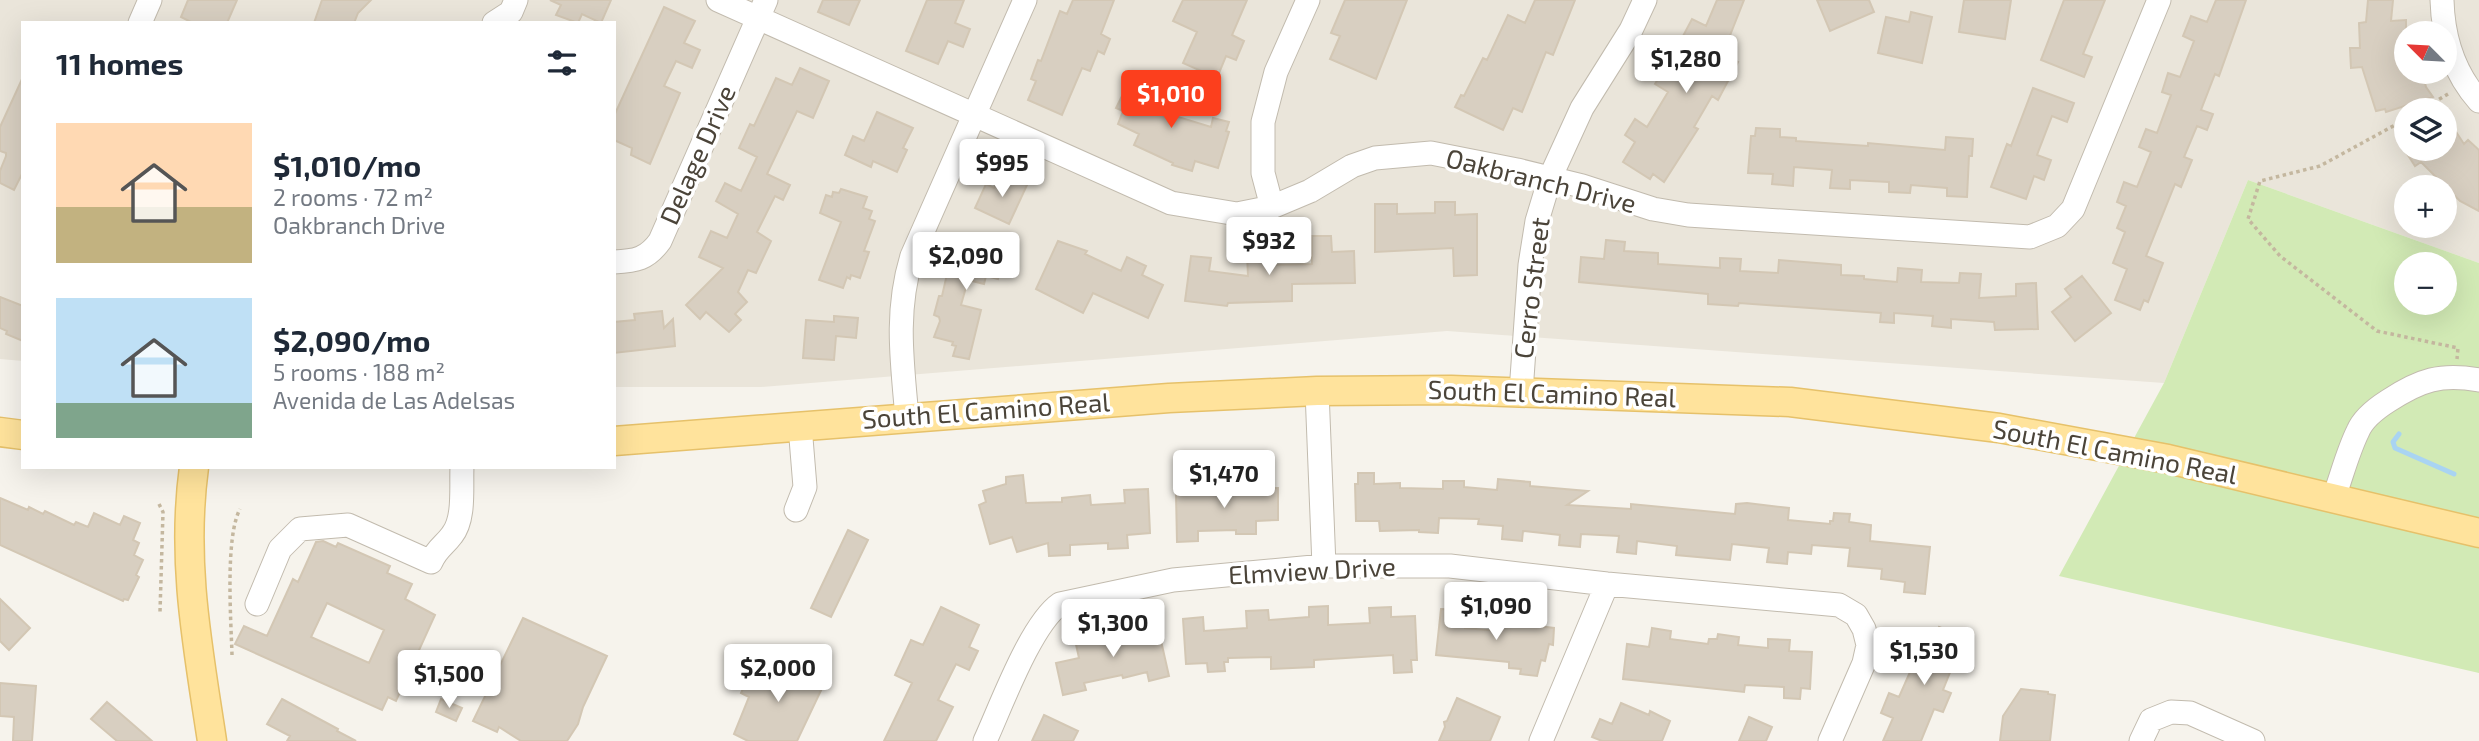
<!DOCTYPE html>
<meta charset="utf-8">
<style>
:root{--surface:#fff;--page:#f2f2f3;--text:#1f2937;--muted:#747a83;--accent:#fc3f1d}
body{margin:0;font-family:"Exo 2",sans-serif;background:var(--page);color:var(--text);height:100vh;display:flex;flex-direction:column;font-size:26px;white-space:nowrap}
*{box-sizing:border-box;margin:0}
p{font-size:23px;color:var(--muted)}
.icon{flex:none;width:38px;height:38px;fill:none;stroke:currentColor;stroke-width:2;stroke-linecap:round;stroke-linejoin:round}
.map{position:relative;flex:1;overflow:hidden}
.sheet{position:absolute;left:21px;top:21px;width:595px;height:448px;display:flex;flex-direction:column;background:var(--surface);border-radius:0px;box-shadow:0 7px 28px #0002}
.sheet>*{flex:none}
.needle{width:46px;rotate:294deg}
.buttons{position:absolute;left:2394px;top:21px;display:grid;gap:14px}
.buttons a{display:grid;place-items:center;width:63px;height:63px;border-radius:50%;background:var(--surface);box-shadow:0 7px 28px #0002;font-size:35px}
.price{position:absolute;translate:-50% -60px;padding:0 16px;border-radius:7px;background:#fff;color:#222;font-size:23px;line-height:46px;filter:drop-shadow(0 2px 4px #0008)}
.price::after{content:'';position:absolute;left:50%;top:42px;width:21px;height:16px;margin-left:-10px;background:inherit;clip-path:polygon(0 0,100% 0,50% 100%)}
.price.current{background:var(--accent);color:#fff}
ul{padding:0;list-style:none}
li{display:flex;align-items:center;gap:21px;height:175px;padding:0 35px}
li span{display:grid;place-items:center;flex:none;width:196px;height:140px;border-radius:0px;color:#555}
li>.icon{margin-inline-start:auto}
span .icon{width:84px;height:84px;fill:#fffc;stroke-width:1}
li b{font-size:30px}
h2{display:flex;justify-content:space-between;align-items:center;height:84px;padding:0 35px;font-size:30px}
.map>svg:first-child{display:block}
.residential{fill:#eae5da;fill-rule:evenodd}
.green{fill:#d2eab5;fill-rule:evenodd}
.lines{fill:none;stroke-linecap:round;stroke-linejoin:round}
.stream{stroke:#a9d4f2;stroke-width:5}
.building{fill:#d8cfc1;stroke:#d3c7b4;stroke-width:2;fill-rule:evenodd}
.minor-casing{stroke:#c2bbae;stroke-width:25}
.major-casing{stroke:#e6c16a;stroke-width:31}
.path{stroke:#c4b79f;stroke-width:3.5;stroke-dasharray:3.5 3.5;stroke-linecap:butt}
.minor{stroke:#fff;stroke-width:23}
.major{stroke:#ffe39c;stroke-width:28}
.labels{text-anchor:middle;stroke-width:7;stroke-linejoin:round;paint-order:stroke}
.street-label{font-size:26px;fill:#4b4439;stroke:#fff}
</style>
<div class="map">
<svg width="2479" height="741" viewBox="0 0 2479 741">
<rect width="100%" height="100%" fill="#f6f3ec"/>
<!-- residential -->
<path class="residential" d="M0 0H2479V263L2248 180 2164 383 1447 331 761 387H614V23H23V361L0 359ZM2406 33H2445V72H2406ZM2406 110H2445V149H2406ZM2406 187H2445V226H2406Z"/>
<!-- green -->
<path class="green" d="M2248 180 2479 263V673L2059 576 2164 383ZM2406 264H2445V303H2406Z"/>
<g class="lines">
<!-- stream -->
<path class="stream" d="M2399 434 2393 442 2395 448 2454 474"/>
</g>
<!-- building -->
<path class="building" d="M188 0H237L227 23H193L181 17Z
M322 0H371L358 13 354 23H314Z
M550 0H611L601 23 582 14 578 23 556 15 561 5Z
M823 0H860L849 25 818 12Z
M927 0H964L955 23 970 29 963 47 948 41 938 64 906 51Z
M1073 0H1114L1101 34 1110 39 1104 54 1098 51 1090 71 1082 68 1062 115 1028 100 1036 81 1031 79 1038 60 1041 61 1060 11 1067 14Z
M1183 0H1247L1232 35 1244 41 1236 60 1226 56 1217 78 1183 63 1197 32 1173 21Z
M1345 0H1407L1376 79 1330 59 1340 36 1331 33Z
M1535 0H1575L1553 55 1546 52 1522 112 1513 108 1503 130 1455 107 1461 95 1464 96 1483 58 1487 60 1508 15 1525 23Z
M1717 0H1744L1729 38 1734 41 1726 56 1738 62 1718 100 1712 96 1694 127 1698 129 1664 182 1653 174 1650 179 1623 162 1635 142 1625 135 1635 119 1647 127 1668 92 1655 84 1665 68 1680 77 1697 44 1683 36 1692 19 1706 26Z
M1817 0H1869L1874 12 1830 31Z
M1964 0H2011L2005 39 1959 32Z
M2064 0H2105L2083 54 2092 57 2084 77 2041 60Z
M2216 0H2246L2219 76 2215 74 2201 110 2213 114 2207 130 2197 126 2184 157 2192 160 2181 187 2175 184 2146 256 2163 263 2148 302 2144 300 2140 310 2115 300 2127 269 2113 263 2125 232 2117 228 2126 206 2117 202 2124 182 2137 187 2151 152 2139 147 2146 129 2157 133 2171 95 2162 92 2168 73 2180 77 2194 41 2183 36 2191 16 2207 22Z
M2368 0H2393L2391 21 2406 20V72H2422L2426 87 2433 97 2386 112 2385 109 2376 111 2362 67 2351 68 2350 48H2360L2359 23 2366 22Z
M664 7 695 21 684 43 700 50 692 68 676 61 664 86 680 93 650 164 631 155 632 148 614 140V116Z
M1911 12 1932 17 1922 63 1878 53 1886 17 1909 22Z
M800 68 829 81 813 118 797 111 767 174 790 185 783 200 775 196 757 232 771 241 756 273 748 270 738 292 747 302 735 314 741 320 729 332 706 312 700 319 686 305 723 268 699 257 711 231 727 238 738 214 716 201 725 183 741 191 757 157 739 148 750 124 754 126 776 78 792 85Z
M23 77V172L14 190 0 183V171L6 156V153L0 151V127Z
M1138 84 1184 105 1178 117 1211 127 1213 118 1229 122 1226 131 1229 132 1218 168 1195 161 1192 171 1172 165 1173 163 1134 145 1139 134 1118 124 1123 111 1116 108 1124 92 1134 95Z
M2033 88 2074 103 2067 122 2052 116 2037 155 2051 160 2044 180 2034 176 2026 199 1991 187 2007 144 2011 146Z
M877 112 913 128 903 148 907 150 897 172 873 161 871 167 845 155 853 136 864 141Z
M2445 115 2464 144 2468 140 2479 150V211L2460 201 2421 162 2415 166 2404 149H2445Z
M1756 128 1780 129V137L1796 138V141L1868 146V143L1945 150 1946 137 1973 139 1972 156H1969L1967 197 1947 196V188L1911 185 1910 193 1889 192V182L1850 180V189L1830 188 1832 170 1794 167 1793 186 1772 184 1773 174 1748 173 1751 136H1755Z
M1004 174 1027 185 1009 224 975 208 986 184 994 188 997 183 999 184Z
M841 189 867 197 863 208 872 211 869 219 875 221 864 251 869 252 860 278 851 275 850 279 847 277 843 288 819 280 841 222 820 213 826 195 832 197 833 192 839 193Z
M1435 202H1455V215L1477 214V275L1454 276 1453 248 1375 252V204H1397V214L1435 213Z
M974 234 1006 241 998 279 986 276 984 284 968 280 961 305 981 310 969 359 953 356 956 346 952 345 953 342 934 337 940 321 939 317 934 315 939 296H942L953 248 970 252Z
M1312 236H1331L1332 252 1354 251 1355 283 1292 284V301L1228 303 1227 306 1185 301 1191 256 1211 258 1209 271 1248 276 1247 254H1269V265L1312 264Z
M1606 240 1625 242 1624 251 1658 253V264L1720 268V258L1741 259 1740 271 1778 273 1779 260 1841 265V275L1864 276V279L1897 282 1898 268 1922 270 1921 282 1959 283 1960 273 1981 274 1979 298 2016 296V284L2036 283 2038 329 1995 330 1994 322 1951 319V328L1932 326 1933 316 1894 313V323L1880 322 1881 313 1739 303 1738 306 1708 304V294L1579 282 1581 257 1604 259Z
M1058 241 1087 251 1085 254 1121 271 1127 257 1146 266 1142 275 1163 285 1148 318 1093 293 1083 313 1036 289Z
M2082 276 2111 313 2075 341 2052 312 2071 297 2065 289Z
M0 297 23 306V341L6 334 7 331 0 328Z
M662 311 664 328 673 319 675 346 614 353V322L635 320 634 314Z
M834 316 858 318 856 338 836 336 834 360 803 358 806 320 834 322Z
M1358 473H1374V484L1400 483V488L1443 489V481H1464V487L1497 490 1498 479 1530 482V486L1588 491 1567 505 1631 509V504L1735 514 1736 504 1747 503 1789 508 1788 520 1830 524V521H1833L1834 513 1850 514 1849 522 1871 525 1870 541 1930 547 1925 594 1904 592 1905 582 1881 579 1882 569 1848 566 1850 548 1812 545 1811 554 1788 552 1787 564 1767 562 1769 548 1732 544 1730 560 1676 555 1677 546 1637 541 1636 554 1617 552 1619 536 1581 534 1580 547 1559 545 1560 535 1523 531 1522 541 1502 539 1503 526 1478 524 1479 519 1439 518 1438 533 1419 532V530L1380 531 1379 521H1356L1355 484H1358Z
M1023 475 1026 503 1062 502V498L1090 495 1091 505 1125 503 1124 490 1148 489 1150 533 1127 535 1128 548 1108 549V543L1070 545V555L1049 556 1048 543 1017 552 1012 537 990 544 979 505 986 502 983 491 1006 484V477Z
M1221 478V489L1278 488V520L1256 521V534H1236V530L1198 531V541L1177 542 1176 494H1199V479Z
M0 498 28 510 29 507 43 514 45 511 74 525 76 522 88 527 94 513 120 525 124 516 140 523 133 540 139 543 134 555 143 560 136 575 139 577 128 600 124 599 123 601 0 545Z
M848 530 868 540 831 617 811 608Z
M323 541 336 547 338 543 390 566 387 573 412 584 405 599 435 615 396 701 388 697 382 710 235 644 244 626 267 636 293 579 298 582 316 542ZM327 603 384 630 369 663 311 637Z
M0 599 30 628 9 650 0 641Z
M1328 606V625L1370 623 1369 608 1391 607V617L1415 616 1417 660H1411L1412 672 1394 673 1393 655 1314 660V667L1271 669V657L1228 658V662H1224L1225 671 1208 672 1207 663 1186 664 1183 619 1203 617 1204 631 1247 628 1246 611 1268 610 1269 620 1309 617V607Z
M941 607 979 625 969 647 978 651 969 670 956 664 938 700 953 707 936 741H884L912 683 895 675 911 640 923 645Z
M1441 609 1460 610 1459 621 1465 622V628L1498 631 1500 614 1521 616 1520 624 1554 628 1553 645 1549 644 1545 661 1541 660 1537 676 1520 674 1521 669 1509 668V662L1436 655Z
M523 618 607 656 583 707 578 724 567 741H521L499 727 497 732 473 721Z
M1939 627 1965 637 1963 644 1970 647 1963 663 1955 660 1943 690 1951 693 1943 712 1934 709 1921 741H1883L1893 718 1881 713 1889 693 1899 697 1914 663 1909 661 1916 642 1930 648Z
M1133 628 1135 638 1159 632 1169 676 1149 681 1147 672 1123 678 1122 675 1084 683 1086 690 1063 695 1056 663 1079 658 1075 640Z
M1652 628 1671 631 1670 639 1708 644 1709 639H1717L1718 634 1739 637 1738 645 1768 648V639L1790 640 1789 651 1812 652 1810 689 1801 688 1800 699 1784 698V687L1745 685 1744 692 1623 679 1627 644 1649 647Z
M768 659 789 669 790 666 799 670 801 668 816 674V678L825 682 797 741H748L734 734 749 697 741 693 750 674 760 678Z
M0 683 36 686 32 741H13L14 717 0 716Z
M2021 689 2048 692V694L2055 695 2050 741H2000L2003 716Z
M1457 698 1500 717 1490 741H1439L1445 727 1444 722 1447 721Z
M282 699 338 729 337 731 356 741H287L290 736 267 724Z
M441 699 462 708 456 721 436 712Z
M107 702 129 721 152 741H117L91 719Z
M1621 703 1649 715 1650 711 1670 721 1662 741H1602L1592 737 1600 719 1612 724Z
M1044 715 1078 731 1073 741H1032Z
M1749 717 1772 727 1766 741H1739Z"/>
<g class="lines">
<!-- minor casing -->
<g class="minor-casing">
<path id="minor" d="M718 0 1171 203 1237 214 1272 207 1310 191 1352 166 1375 158 1431 153 1517 170 1582 186 1653 209 1688 215 2030 237 2057 226 2073 209 2159 0
M2442 0C2443 37 2454 73 2479 101
M140 23 150 0
M494 23 511 12 516 0
M1272 207 1263 173V122L1276 72 1308 0
M614 262C636 261 647 259 660 241L766 0
M1317 391 1324 566
M1521 392 1530 265 1537 221 1550 178 1582 108 1631 30 1645 0
M907 417C902 361 895 311 912 256L1025 0
M2334 497C2342 475 2348 451 2358 431 2363 419 2377 408 2388 401 2420 380 2441 373 2479 380
M796 510 805 487 800 426
M257 604 280 549 300 529 348 525 431 562C437 548 444 546 452 535 465 519 461 487 462 467
M985 741C1001 706 1031 624 1060 604L1173 580 1324 566H1450L1607 584 1839 605 1856 615 1864 629 1868 645 1864 663 1830 741
M1541 741 1607 584
M2141 741 2151 720 2171 712 2190 713 2253 741"/>
</g>
<!-- major casing -->
<g class="major-casing">
<path id="major" d="M0 432 23 435
M614 441 1169 398 1317 391 1451 390 1790 402 1999 428 2168 459 2479 533
M194 467C181 562 198 648 212 741"/>
</g>
<!-- path -->
<path class="path" d="M2421 110 2448 94
M2406 119 2320 166 2260 181 2248 219 2280 256 2377 331 2458 348 2457 359
M159 504 163 512 160 612
M232 655C231 620 225 537 240 509"/>
<!-- minor -->
<use href="#minor" class="minor"/>
<!-- major -->
<use href="#major" class="major"/>
</g>
<g class="labels">
<!-- street labels -->
<g class="street-label">
<text transform="translate(698 155) rotate(-66)" y="9">Delage Drive</text>
<text transform="translate(1541 181) rotate(14)" y="9">Oakbranch Drive</text>
<text transform="translate(1532 288) rotate(-83)" y="9">Cerro Street</text>
<text transform="translate(1552 394) rotate(2)" y="9">South El Camino Real</text>
<text transform="translate(986 411) rotate(-4)" y="9">South El Camino Real</text>
<text transform="translate(2115 452) rotate(11)" y="9">South El Camino Real</text>
<text transform="translate(1312 571) rotate(-3)" y="9">Elmview Drive</text>
</g>
</g>
</svg>
<div class="buttons">
<a><svg class="needle" viewBox="-14 -14 28 28"><path d="M0-13l5 13h-10z" fill="#e53935"/><path d="M0 13l5-13h-10z" fill="#747a83"/></svg></a>
<a><svg class="icon" aria-label="layers" viewBox="0 0 24 24"><path d="M12 4l9 5-9 5-9-5zM3 14l9 5 9-5"/></svg></a>
<a>+</a>
<a>−</a>
</div>
<b class="price" style="left:1686px;top:95px">$1,280</b>
<b class="price current" style="left:1171px;top:130px">$1,010</b>
<b class="price" style="left:1002px;top:199px">$995</b>
<b class="price" style="left:1269px;top:277px">$932</b>
<b class="price" style="left:966px;top:292px">$2,090</b>
<b class="price" style="left:1224px;top:510px">$1,470</b>
<b class="price" style="left:1496px;top:642px">$1,090</b>
<b class="price" style="left:1113px;top:659px">$1,300</b>
<b class="price" style="left:1924px;top:687px">$1,530</b>
<b class="price" style="left:778px;top:704px">$2,000</b>
<b class="price" style="left:449px;top:710px">$1,500</b>
<section class="sheet">
<h2>11 homes<svg class="icon" aria-label="filters" viewBox="0 0 24 24"><path d="M4 7h16M4 17h16"/><circle cx="9" cy="7" r="2"/><circle cx="15" cy="17" r="2"/></svg></h2>
<ul>
<li><span style="background:linear-gradient(#ffd9b3 60%,#c2b280 0)"><svg class="icon" aria-label="home" viewBox="0 0 24 24"><path d="M3 11l9-7 9 7M6 9v11h12V9"/></svg></span><div><b>$1,010/mo</b><p>2 rooms · 72 m²</p><p>Oakbranch Drive</p></div></li>
<li><span style="background:linear-gradient(#bfe0f5 75%,#7fa58c 0)"><svg class="icon" aria-label="home" viewBox="0 0 24 24"><path d="M3 11l9-7 9 7M6 9v11h12V9"/></svg></span><div><b>$2,090/mo</b><p>5 rooms · 188 m²</p><p>Avenida de Las Adelsas</p></div></li>
</ul>
</section>
</div>
